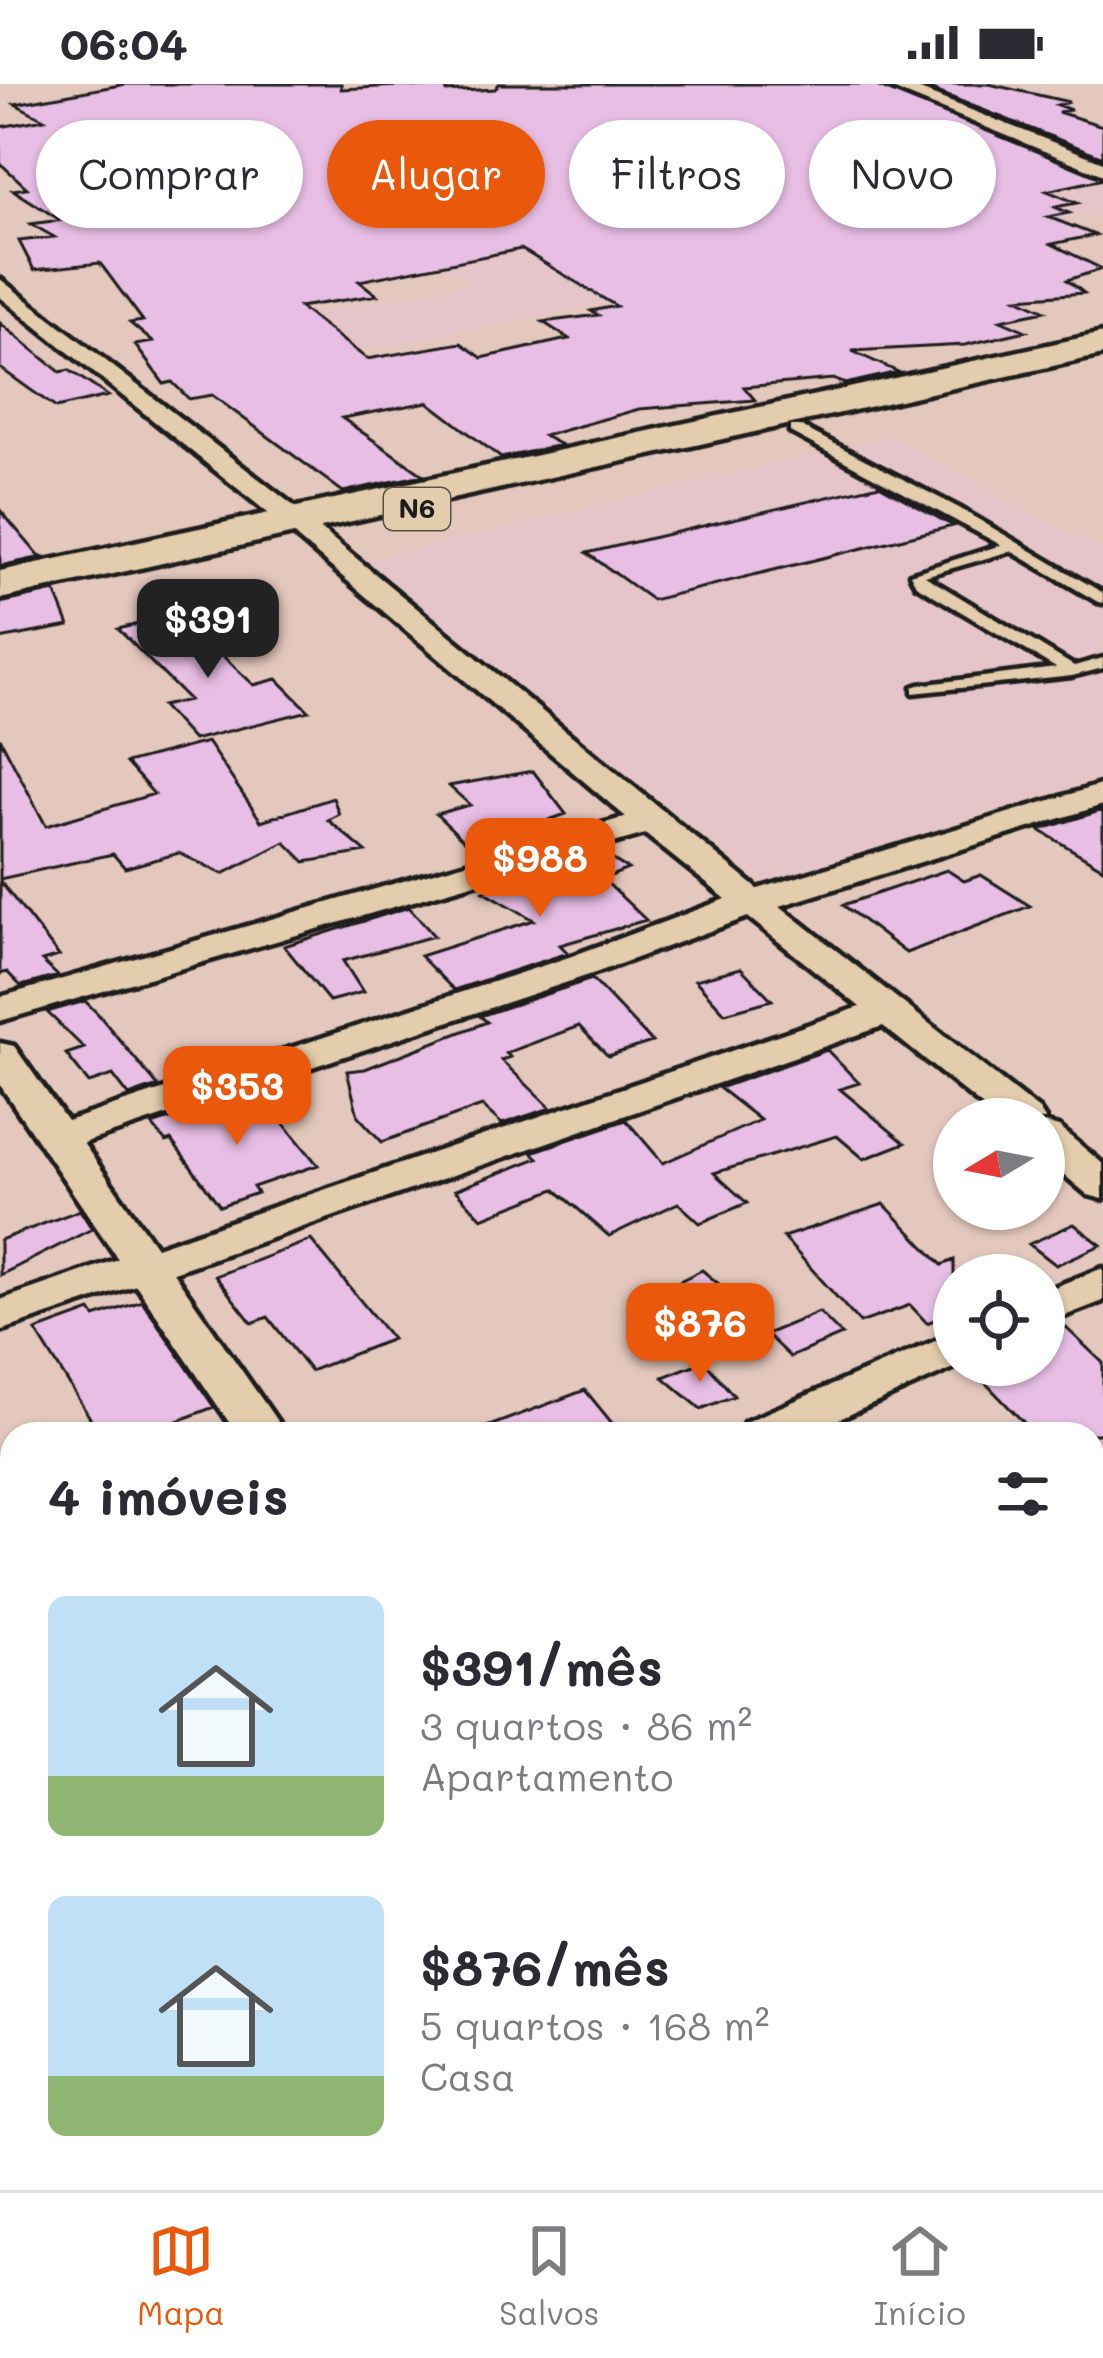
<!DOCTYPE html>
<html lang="pt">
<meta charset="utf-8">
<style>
:root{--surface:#fff;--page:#f7f7f7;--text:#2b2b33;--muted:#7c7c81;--line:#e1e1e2;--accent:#ea580c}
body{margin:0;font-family:Mali,sans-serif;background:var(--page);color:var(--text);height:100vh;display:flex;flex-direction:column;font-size:45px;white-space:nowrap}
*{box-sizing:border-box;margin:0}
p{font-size:39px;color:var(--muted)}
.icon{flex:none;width:66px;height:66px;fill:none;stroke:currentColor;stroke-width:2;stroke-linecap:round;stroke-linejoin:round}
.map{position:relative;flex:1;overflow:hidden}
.panel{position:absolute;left:0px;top:1338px;width:1104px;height:768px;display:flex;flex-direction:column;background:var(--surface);border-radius:36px 36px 0 0;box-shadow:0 3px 9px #0004}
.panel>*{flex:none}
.hud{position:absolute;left:36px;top:36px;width:1032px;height:108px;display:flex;gap:24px}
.needle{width:78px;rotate:260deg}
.tools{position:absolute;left:933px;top:1014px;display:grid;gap:24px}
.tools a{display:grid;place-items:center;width:132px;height:132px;border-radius:50%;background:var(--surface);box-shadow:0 3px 9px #0004;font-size:60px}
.price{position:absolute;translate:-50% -102px;padding:0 27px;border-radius:24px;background:var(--accent);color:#fff;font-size:39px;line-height:78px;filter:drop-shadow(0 3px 6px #0008)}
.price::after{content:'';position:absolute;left:50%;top:72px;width:36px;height:27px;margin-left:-18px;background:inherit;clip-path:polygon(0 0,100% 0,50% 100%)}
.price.current{background:#222;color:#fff}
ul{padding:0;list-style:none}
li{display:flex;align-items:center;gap:36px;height:300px;padding:0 48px}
li span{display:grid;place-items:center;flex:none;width:336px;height:240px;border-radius:18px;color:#555}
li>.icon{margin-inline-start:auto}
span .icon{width:144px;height:144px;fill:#fffc;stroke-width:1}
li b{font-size:51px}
h2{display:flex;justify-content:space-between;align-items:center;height:144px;padding:0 48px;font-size:51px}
.pill{padding:0 42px;border-radius:54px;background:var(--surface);box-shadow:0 3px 9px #0004;font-size:42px;line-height:108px}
.pill.current{background:var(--accent);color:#fff}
.status{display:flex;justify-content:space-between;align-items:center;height:84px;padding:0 60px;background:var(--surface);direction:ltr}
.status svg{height:33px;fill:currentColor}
.tab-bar{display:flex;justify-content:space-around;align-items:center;height:168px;border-top:3px solid var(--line);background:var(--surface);font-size:33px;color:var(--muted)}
.tab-bar a{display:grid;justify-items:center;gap:6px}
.tab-bar .current{color:var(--accent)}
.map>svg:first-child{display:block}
.built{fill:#e5c5c9}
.building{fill:#e8bee4;stroke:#1c1c1c;stroke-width:3;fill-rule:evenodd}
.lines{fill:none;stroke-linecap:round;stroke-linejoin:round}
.service-casing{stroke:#1c1c1c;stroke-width:9}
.minor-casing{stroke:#1c1c1c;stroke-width:9}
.trunk-casing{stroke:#1c1c1c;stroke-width:9}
.service{fill:#e3cdac;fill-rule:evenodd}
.minor{fill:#e3cdac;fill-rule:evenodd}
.trunk{fill:#e3cdac;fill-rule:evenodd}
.labels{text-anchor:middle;stroke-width:12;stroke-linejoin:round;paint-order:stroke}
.shield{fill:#e3cdac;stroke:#585147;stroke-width:3}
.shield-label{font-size:27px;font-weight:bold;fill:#1c1c1c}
</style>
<div class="status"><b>06:04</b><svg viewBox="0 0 49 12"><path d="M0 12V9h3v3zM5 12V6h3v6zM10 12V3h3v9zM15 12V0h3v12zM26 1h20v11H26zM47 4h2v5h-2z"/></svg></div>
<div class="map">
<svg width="1103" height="2106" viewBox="0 0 1103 2106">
<rect width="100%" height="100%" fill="#e4c8bd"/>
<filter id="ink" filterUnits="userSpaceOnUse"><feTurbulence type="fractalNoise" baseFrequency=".00833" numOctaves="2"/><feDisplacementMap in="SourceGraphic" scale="24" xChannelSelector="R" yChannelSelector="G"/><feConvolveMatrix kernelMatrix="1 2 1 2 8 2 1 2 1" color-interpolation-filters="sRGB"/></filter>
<g filter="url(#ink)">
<!-- built -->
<path class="built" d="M992 44 1103 90V127L317 274 273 237 473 199 386 151Z
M891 352 1103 466V693L763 799 362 477Z"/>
<!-- building -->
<path class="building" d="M126 0H341V5L399 2 447 4V8L495 5 499 0H876L1103 95 1047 107 1077 119 1055 123 1069 129 1048 133 1095 151 1052 160 1102 185 1067 196 1084 209 1018 214 1045 227 1001 236 1026 247 965 261 852 267 898 288 845 300 833 295 744 303 755 316 639 325 544 352 561 361 501 374 428 318 342 334 423 391 343 408 212 311 189 315 172 298 164 300 135 261 153 258 130 239 143 237 100 179 34 186 19 157 54 153 31 140 60 136 13 106 27 104 0 79V43L44 35 15 20ZM521 165 616 222 591 227 598 231 543 238 569 255 563 256 482 274 461 259 367 275 299 223 377 211 359 197Z
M917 0H989L1069 18 1057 21 1071 26 1058 28 1103 42V73Z
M0 239 60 288 69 286 108 312 56 324 0 284Z
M879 401 953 442 652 516 587 469Z
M0 426 39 472 42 473 0 482Z
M55 507 69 542 0 555V519Z
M178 530 254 601 277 595 309 627 193 656 162 622 189 616 118 545Z
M0 654 46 742 154 710 126 679 207 658 261 737 333 714 339 730 328 736 366 768 305 778 285 758 223 790 179 769 125 784 113 770 0 795Z
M533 687 566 730 549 736 565 746 479 771 436 730 470 721 449 702Z
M1103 726V784L1039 746Z
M600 768 628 785 603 795 646 836 560 861 568 869 454 906 420 872 534 836 484 807 505 795Z
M947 786 964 797 981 791 1030 822 906 869 843 821Z
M0 797 59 872 42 877 58 892 21 902 7 888 0 890Z
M409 823 434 852 343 877 363 908 329 917 284 862Z
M741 884 772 916 725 929 695 896Z
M592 895 652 958 608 972 579 942 506 969 510 973 501 976 551 1024 502 1040 482 1022 382 1058 358 1032 347 987 365 985 487 938 480 932Z
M85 917 98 930 158 1002 129 1012 113 991 89 999 66 970 84 964 47 928Z
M827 966 859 999 840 1005 905 1059 864 1075 837 1052 714 1089 747 1119 700 1139 678 1119 609 1152 555 1105 482 1134 455 1106 538 1074 532 1068 626 1036 663 1079 760 1036 719 1004Z
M258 1008 318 1081 253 1103 257 1109 220 1122 171 1056 166 1058 152 1041 182 1031 188 1038Z
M884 1120 942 1181 954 1176V1228L927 1239 910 1221 860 1239 783 1153Z
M80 1126 92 1145 0 1191V1156Z
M1074 1140 1101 1161 1056 1181 1029 1160Z
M311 1156 392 1255 310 1287 268 1233 252 1239 215 1192Z
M702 1186 757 1232 665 1265 629 1222Z
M142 1217 214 1323 144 1350H100L36 1247 91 1227 95 1233Z
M819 1228 842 1251 790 1273 766 1250Z
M1062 1240 1103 1279V1350H1035L968 1281H1044V1247Z
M704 1277 734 1312 701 1325 663 1293Z
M585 1306 621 1350H477L476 1347Z"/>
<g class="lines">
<!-- service casing -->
<g class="service-casing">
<path id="service" d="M790 342H800L959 424 1103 509V519L1098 518 1011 467 925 492 1074 582 1103 574V584L1072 592 913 609V603L919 601 1056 584 916 501 910 490 1001 461 790 348Z"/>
</g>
<!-- minor casing -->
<g class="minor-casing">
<path id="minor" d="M880 0H905L1103 78V91Z
M0 195 303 429 307 435 303 440 317 442 758 805 1103 700V721L780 822 1039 1026 1045 1035 1044 1036 998 1035 883 942 173 1188 286 1350H237L136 1201 0 1247V1216L118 1175 0 1001V959L14 962 67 1037 569 873 726 815 645 750 0 937V913L626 733 297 454 293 448 297 442 283 441 0 213ZM748 833 860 923 156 1163 83 1059 595 889Z
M1044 1039 1059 1043 1103 1080V1115L1088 1111 1044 1074Z
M1103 1184V1217L1044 1240V1207Z
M954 1249V1281H960L806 1350H738L745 1338Z
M12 1652V1699L0 1703V1656Z
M0 1851 12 1855V1933L0 1929Z
M56 2094H122L127 2106H61Z"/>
</g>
<!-- trunk casing -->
<g class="trunk-casing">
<path id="trunk" d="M1103 249V271L0 515V487Z"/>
</g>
<!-- service -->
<use href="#service" class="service"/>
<!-- minor -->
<use href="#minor" class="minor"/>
<!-- trunk -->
<use href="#trunk" class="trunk"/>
</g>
</g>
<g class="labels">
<!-- shield labels -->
<rect class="shield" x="384" y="404" width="66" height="42" rx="9"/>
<g class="shield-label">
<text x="417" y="434">N6</text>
</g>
</g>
</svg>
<div class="tools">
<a><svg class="needle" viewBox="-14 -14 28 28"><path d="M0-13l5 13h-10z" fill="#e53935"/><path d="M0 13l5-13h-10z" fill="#7c7c81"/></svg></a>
<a><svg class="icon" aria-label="locate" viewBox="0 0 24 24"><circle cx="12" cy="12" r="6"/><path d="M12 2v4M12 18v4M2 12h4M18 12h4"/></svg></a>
</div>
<b class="price current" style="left:208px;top:597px">$391</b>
<b class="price" style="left:540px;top:836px">$988</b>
<b class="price" style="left:237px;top:1064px">$353</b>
<b class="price" style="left:700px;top:1301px">$876</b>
<div class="hud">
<a class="pill">Comprar</a>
<a class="pill current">Alugar</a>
<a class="pill">Filtros</a>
<a class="pill">Novo</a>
</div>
<section class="panel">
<h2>4 imóveis<svg class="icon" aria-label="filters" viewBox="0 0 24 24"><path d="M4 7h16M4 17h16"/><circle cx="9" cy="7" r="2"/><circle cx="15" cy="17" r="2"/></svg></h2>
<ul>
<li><span style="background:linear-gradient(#bfe0f5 75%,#8fb573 0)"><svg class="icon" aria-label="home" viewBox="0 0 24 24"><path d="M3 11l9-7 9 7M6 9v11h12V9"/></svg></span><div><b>$391/mês</b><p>3 quartos · 86 m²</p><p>Apartamento</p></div></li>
<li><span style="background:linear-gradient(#bfe0f5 75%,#8fb573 0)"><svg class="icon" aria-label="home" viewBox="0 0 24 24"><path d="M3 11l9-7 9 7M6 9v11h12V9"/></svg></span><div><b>$876/mês</b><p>5 quartos · 168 m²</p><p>Casa</p></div></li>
</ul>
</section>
</div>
<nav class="tab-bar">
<a class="current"><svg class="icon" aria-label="map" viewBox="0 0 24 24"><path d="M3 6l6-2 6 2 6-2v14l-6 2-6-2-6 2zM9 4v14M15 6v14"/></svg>Mapa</a>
<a><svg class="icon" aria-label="saved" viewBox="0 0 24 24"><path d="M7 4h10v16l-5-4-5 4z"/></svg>Salvos</a>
<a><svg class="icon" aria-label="home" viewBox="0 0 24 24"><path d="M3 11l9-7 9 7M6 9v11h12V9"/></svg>Início</a>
</nav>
